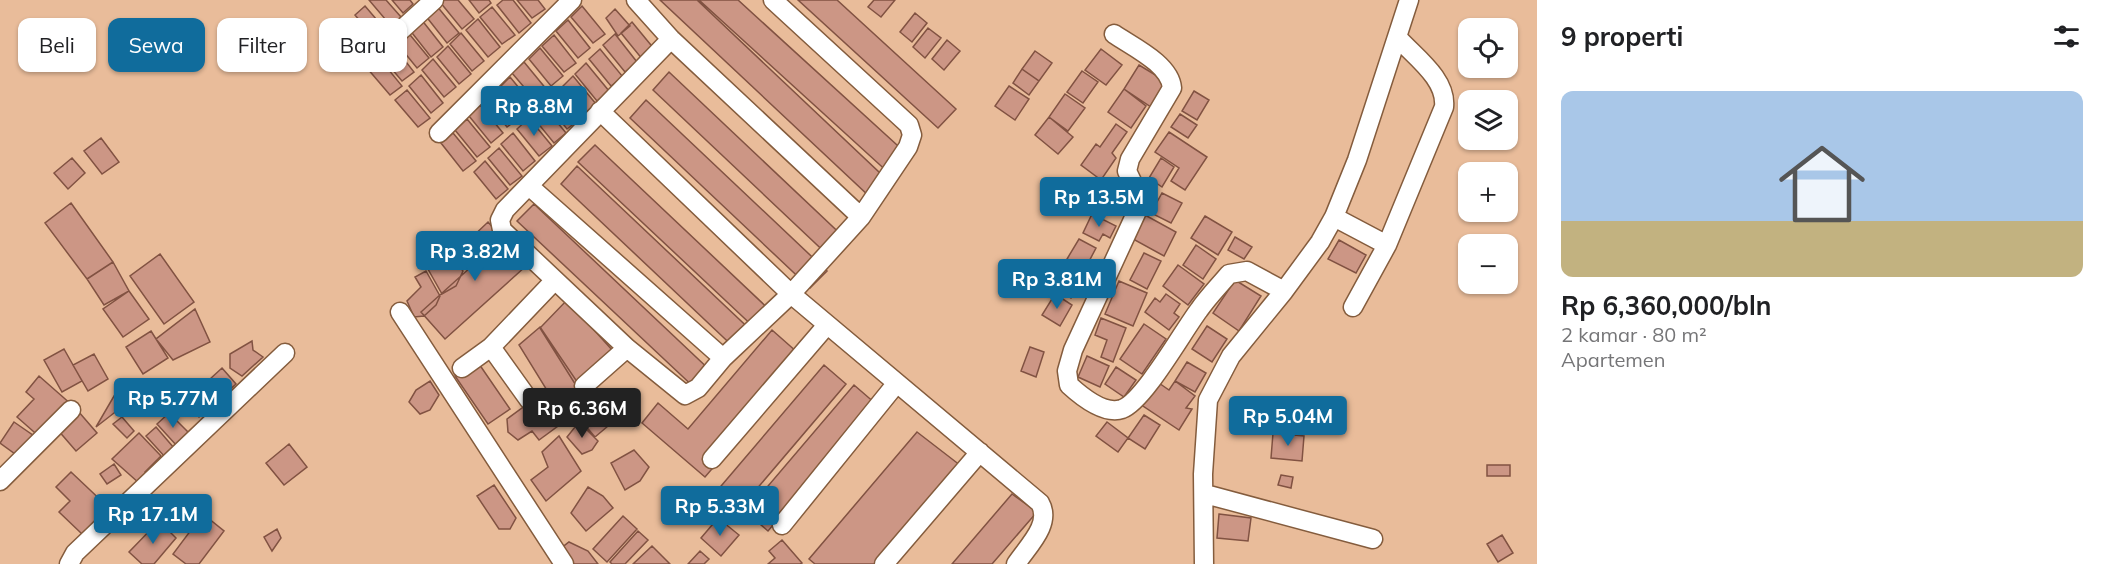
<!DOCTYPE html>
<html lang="id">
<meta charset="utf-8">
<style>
:root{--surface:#fff;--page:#f6f6f6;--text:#202124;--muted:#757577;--line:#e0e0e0;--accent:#106c9c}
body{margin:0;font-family:Mulish,sans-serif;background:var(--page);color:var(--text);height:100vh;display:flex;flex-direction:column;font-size:22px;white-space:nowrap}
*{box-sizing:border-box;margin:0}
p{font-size:20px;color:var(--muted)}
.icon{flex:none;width:33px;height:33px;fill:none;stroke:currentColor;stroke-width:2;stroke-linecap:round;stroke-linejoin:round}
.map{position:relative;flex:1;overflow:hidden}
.details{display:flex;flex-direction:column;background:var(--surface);width:570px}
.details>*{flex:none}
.guide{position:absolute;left:18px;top:18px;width:570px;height:54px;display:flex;gap:12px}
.tools{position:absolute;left:1458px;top:18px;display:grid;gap:12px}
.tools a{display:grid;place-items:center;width:60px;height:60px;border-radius:12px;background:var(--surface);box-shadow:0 2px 4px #0004;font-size:30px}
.price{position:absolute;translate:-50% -51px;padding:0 14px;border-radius:6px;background:var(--accent);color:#fff;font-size:20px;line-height:39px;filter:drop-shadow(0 2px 3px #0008)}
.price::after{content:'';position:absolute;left:50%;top:36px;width:18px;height:14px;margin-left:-9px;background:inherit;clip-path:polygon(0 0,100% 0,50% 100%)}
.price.active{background:#222;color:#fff}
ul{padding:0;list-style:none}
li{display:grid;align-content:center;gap:12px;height:318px;padding:0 24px}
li+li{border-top:2px solid var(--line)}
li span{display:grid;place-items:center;height:186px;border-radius:12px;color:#555}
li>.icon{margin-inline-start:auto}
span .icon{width:108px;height:108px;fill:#fffc;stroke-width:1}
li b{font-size:26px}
h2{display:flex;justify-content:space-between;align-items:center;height:72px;padding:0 24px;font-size:26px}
.pill{padding:0 21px;border-radius:12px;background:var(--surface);box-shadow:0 2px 4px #0004;font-size:21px;line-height:54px}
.pill.active{background:var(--accent);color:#fff}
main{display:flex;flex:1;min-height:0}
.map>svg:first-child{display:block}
.building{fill:#cc9685;stroke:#815242;stroke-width:1.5}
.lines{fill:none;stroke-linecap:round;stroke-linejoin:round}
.street-casing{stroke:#845c3d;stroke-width:21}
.street{stroke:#fff;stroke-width:18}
</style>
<main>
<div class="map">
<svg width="1537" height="564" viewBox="0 0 1537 564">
<rect width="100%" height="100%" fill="#e9bc9a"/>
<!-- building -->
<path class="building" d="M369 0H386L401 17 391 26Z
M392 0H410L413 4 403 13Z
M442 0H458L474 19 462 29 440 2Z
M469 0H489L491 3 479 13Z
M503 0H513L531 23 519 33 497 5Z
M517 0H538L545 9 532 18Z
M660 0H697L881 174 869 196Z
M699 0H738L908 155 891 175Z
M798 0H837L956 109 938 128Z
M874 0H895L881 17 868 7Z
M436 5 459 33 447 43 425 15Z
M365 6 388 33 378 42 355 15Z
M582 6 605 34 593 43 571 17Z
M492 7 515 35 502 44 480 17Z
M615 9 630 26 618 36 606 18Z
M915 13 927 23 912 42 900 32Z
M421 19 443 47 431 57 409 29Z
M478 19 500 47 488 57 466 30Z
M568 20 590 48 578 58 556 31Z
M632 22 655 50 643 60 621 33Z
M928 28 941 38 925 58 913 47Z
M406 30 429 58 417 68 395 41Z
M461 33 484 61 472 71 450 44Z
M615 34 637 62 625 72 603 45Z
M554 35 576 63 564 72 542 46Z
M947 40 960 51 944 70 932 59Z
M392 44 414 72 402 81 380 55Z
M448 46 471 74 459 84 437 57Z
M540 48 563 76 551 86 529 59Z
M600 49 623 77 611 86 589 59Z
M1101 49 1122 65 1106 85 1085 70Z
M1035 51 1052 63 1039 81 1022 69Z
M379 58 402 86 390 95 367 68Z
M433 59 456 87 444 97 422 70Z
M524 62 547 90 535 100 512 73Z
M586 63 609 91 597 101 575 74Z
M1139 65 1167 82 1151 107 1124 89Z
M1022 69 1039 81 1029 95 1013 83Z
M1082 71 1098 82 1083 103 1067 92Z
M669 72 850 243 833 260 653 90Z
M421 75 443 103 431 113 409 86Z
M573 76 596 104 584 114 562 87Z
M510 77 533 105 521 115 499 88Z
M1009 86 1029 99 1015 120 995 106Z
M1124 89 1146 106 1131 128 1108 112Z
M407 90 430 118 418 127 395 100Z
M496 90 519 118 507 127 485 100Z
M557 91 580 119 567 129 545 101Z
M1194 91 1209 100 1197 120 1182 111Z
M1065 94 1085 108 1068 131 1049 117Z
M646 100 827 271 810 288 630 118Z
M480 105 503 133 491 143 469 116Z
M543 105 566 133 554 143 532 116Z
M1180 114 1197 125 1188 138 1171 127Z
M1049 117 1073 137 1058 154 1035 135Z
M529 118 552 146 539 156 517 129Z
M467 119 490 147 477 157 455 130Z
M1116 124 1127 132 1112 153 1116 158 1101 180 1081 165 1096 144 1100 147Z
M1169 132 1207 157 1185 190 1171 181 1179 168 1155 152Z
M453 133 476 161 463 171 441 143Z
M513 133 535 161 523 171 501 144Z
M101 138 119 162 102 174 84 151Z
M595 145 775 315 759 332 578 162Z
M499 148 522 176 510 185 488 158Z
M72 158 85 173 68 189 54 173Z
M1161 158 1174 167 1162 187 1149 178Z
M485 161 508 189 496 199 474 172Z
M577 166 758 337 741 354 561 184Z
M1162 193 1182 203 1171 223 1151 213Z
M71 203 113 262 87 279 45 223Z
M534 204 714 374 698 391 517 221Z
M1092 214 1116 226 1110 238 1103 234 1099 241 1083 233Z
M1145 215 1176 232 1164 256 1133 239Z
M1205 216 1232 232 1218 255 1191 238Z
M488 222 526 266 445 339 421 312 482 257 468 241Z
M1235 237 1252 247 1244 259 1228 250Z
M1079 239 1096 248 1085 269 1067 259Z
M1339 240 1366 255 1356 273 1328 259Z
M442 242 463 271 456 286 442 294 424 262 433 257Z
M1196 245 1216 259 1203 279 1183 265Z
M1144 253 1161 261 1147 289 1130 280Z
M160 254 194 302 164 324 130 276Z
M113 262 129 291 104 305 87 279Z
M1178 265 1204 284 1188 305 1163 286Z
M1069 267 1084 275 1071 298 1056 289Z
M426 271 440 296 436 305 424 316 414 317 407 301 421 287 415 277Z
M1235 280 1261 296 1239 331 1213 313Z
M1119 281 1147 293 1133 326 1105 314Z
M129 291 149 319 123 337 103 309Z
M1055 294 1072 305 1060 326 1042 315Z
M1166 294 1180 304 1174 313 1179 317 1169 330 1145 312 1155 298 1160 302Z
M567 300 613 351 577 387 540 328Z
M195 309 210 342 173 360 156 339Z
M1101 318 1126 328 1113 362 1101 357 1107 340 1095 335Z
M1144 324 1166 339 1142 374 1120 359Z
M1207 326 1227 339 1212 362 1192 349Z
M540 327 580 386 556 405 519 345Z
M772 330 806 360 705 477 642 423 658 403 688 429Z
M151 331 168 358 143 374 126 347Z
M252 341 253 350 263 357 242 376 230 368V354Z
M1030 347 1044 352 1036 377 1021 371Z
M64 349 82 381 62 392 44 360Z
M94 354 108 379 88 391 73 365Z
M1087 356 1109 366 1100 387 1078 377Z
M477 361 510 409 488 424 455 376Z
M1187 362 1206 373 1195 392 1175 381Z
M824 365 846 384 738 511 716 492Z
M1116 367 1136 380 1124 397 1105 384Z
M222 368 236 384 199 417 185 402Z
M39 376 72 405 42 439 17 417 34 399 26 392Z
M430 381 439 395 430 410 420 414 409 402 416 390Z
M1156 381 1169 390 1175 381 1195 396 1186 408 1192 409 1179 430 1140 404Z
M854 385 876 404 768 531 746 512Z
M114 396 123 406 96 427Z
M537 397 558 426 539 440 532 431 518 440 508 432 507 419Z
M598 401 614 421 595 437 578 417Z
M78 411 97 433 76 451 57 429Z
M169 413 190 434 177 446 157 424Z
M1144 415 1160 425 1145 449 1128 438Z
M122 417 134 431 127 438 113 424Z
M14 422 37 438 22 459 0 443Z
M579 422 598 441 592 450 582 454 567 437Z
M1107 422 1128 438 1118 452 1096 436Z
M156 427 174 448 165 457 146 436Z
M917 432 965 469 880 564H815L809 559Z
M139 433 161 456 145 472 147 474 139 483 112 459Z
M1273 433 1304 436 1302 461 1271 458Z
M559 436 581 471 546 501 531 480 548 467 542 452Z
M289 444 307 467 284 485 266 463Z
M634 450 649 467 640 481 625 490 611 463Z
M114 464 121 475 107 484 100 474Z
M1487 465H1510V476H1487Z
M71 472 108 507 82 534 59 512 70 501 56 487Z
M1281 475 1293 477 1291 488 1278 485Z
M494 485 516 518 510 529H499L477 496Z
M588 487 603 496 613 508 586 531 571 513Z
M1012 494 1037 512 992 564H952Z
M203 514 224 531 199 564H186L173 554Z
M1219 514 1251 518 1248 541 1217 538Z
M623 516 637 529 607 562 593 549Z
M718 518 739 535 721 556 701 538Z
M159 521 176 538 154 564H142L129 552Z
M277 529 281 538 272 551 264 537Z
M638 531 648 540 625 564H612L610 562Z
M1502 535 1513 553 1498 562 1487 544Z
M782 540 802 563 800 564H768L775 558 769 551Z
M569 542 588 551 598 564H572L560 549Z
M652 546 670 564H633Z
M700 551 709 559 704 564H688Z"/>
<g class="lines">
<!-- street casing -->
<g class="street-casing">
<path id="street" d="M636 0 671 39 861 217
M1114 34C1133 47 1170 64 1172 88L1130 159 1127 171 1138 194V209L1073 350 1067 371 1069 385C1081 396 1104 415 1122 409 1144 401 1183 331 1199 310 1208 297 1219 286 1229 274L1247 271 1284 291
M671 39 505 210 500 220 502 230 627 348 685 395 698 388 723 358
M376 53 434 0
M600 111 791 294 1040 503C1052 524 1028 546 1016 564
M439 133 572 0
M529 186 723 358 791 294 861 217 908 147 912 135 909 125 773 0
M1334 217 1387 245
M1353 307 1387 245 1444 107C1447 79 1415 57 1398 38
M400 312 564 564
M491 347 529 400
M462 368 491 347 555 280
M584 386 627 348
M712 459 827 325
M0 481 71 410
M1205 494 1373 539
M782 525 896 384
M69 564 75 553 285 353
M884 564 980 452
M1204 564 1203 474 1208 400 1231 356 1284 291 1320 242 1334 217 1357 160 1409 0"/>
</g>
<!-- street -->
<use href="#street" class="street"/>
</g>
</svg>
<div class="tools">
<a><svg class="icon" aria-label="locate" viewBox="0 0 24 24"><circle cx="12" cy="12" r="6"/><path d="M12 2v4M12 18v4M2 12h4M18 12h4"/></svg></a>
<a><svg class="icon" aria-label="layers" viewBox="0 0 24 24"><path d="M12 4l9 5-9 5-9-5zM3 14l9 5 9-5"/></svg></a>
<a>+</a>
<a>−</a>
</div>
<b class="price" style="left:534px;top:137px">Rp 8.8M</b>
<b class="price" style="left:1099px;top:228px">Rp 13.5M</b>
<b class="price" style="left:475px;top:282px">Rp 3.82M</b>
<b class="price" style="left:1057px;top:310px">Rp 3.81M</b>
<b class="price" style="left:173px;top:429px">Rp 5.77M</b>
<b class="price active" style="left:582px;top:439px">Rp 6.36M</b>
<b class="price" style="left:1288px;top:447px">Rp 5.04M</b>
<b class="price" style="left:720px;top:537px">Rp 5.33M</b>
<b class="price" style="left:153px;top:545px">Rp 17.1M</b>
<div class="guide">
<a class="pill">Beli</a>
<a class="pill active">Sewa</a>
<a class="pill">Filter</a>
<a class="pill">Baru</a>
</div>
</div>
<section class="details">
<h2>9 properti<svg class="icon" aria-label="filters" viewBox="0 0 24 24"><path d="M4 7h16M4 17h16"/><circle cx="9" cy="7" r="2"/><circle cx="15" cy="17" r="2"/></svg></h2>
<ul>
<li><span style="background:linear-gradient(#a9c7e8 70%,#c2b280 0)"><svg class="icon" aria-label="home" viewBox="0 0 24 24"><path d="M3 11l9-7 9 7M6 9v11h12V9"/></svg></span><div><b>Rp 6,360,000/bln</b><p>2 kamar · 80 m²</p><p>Apartemen</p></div></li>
</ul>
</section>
</main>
